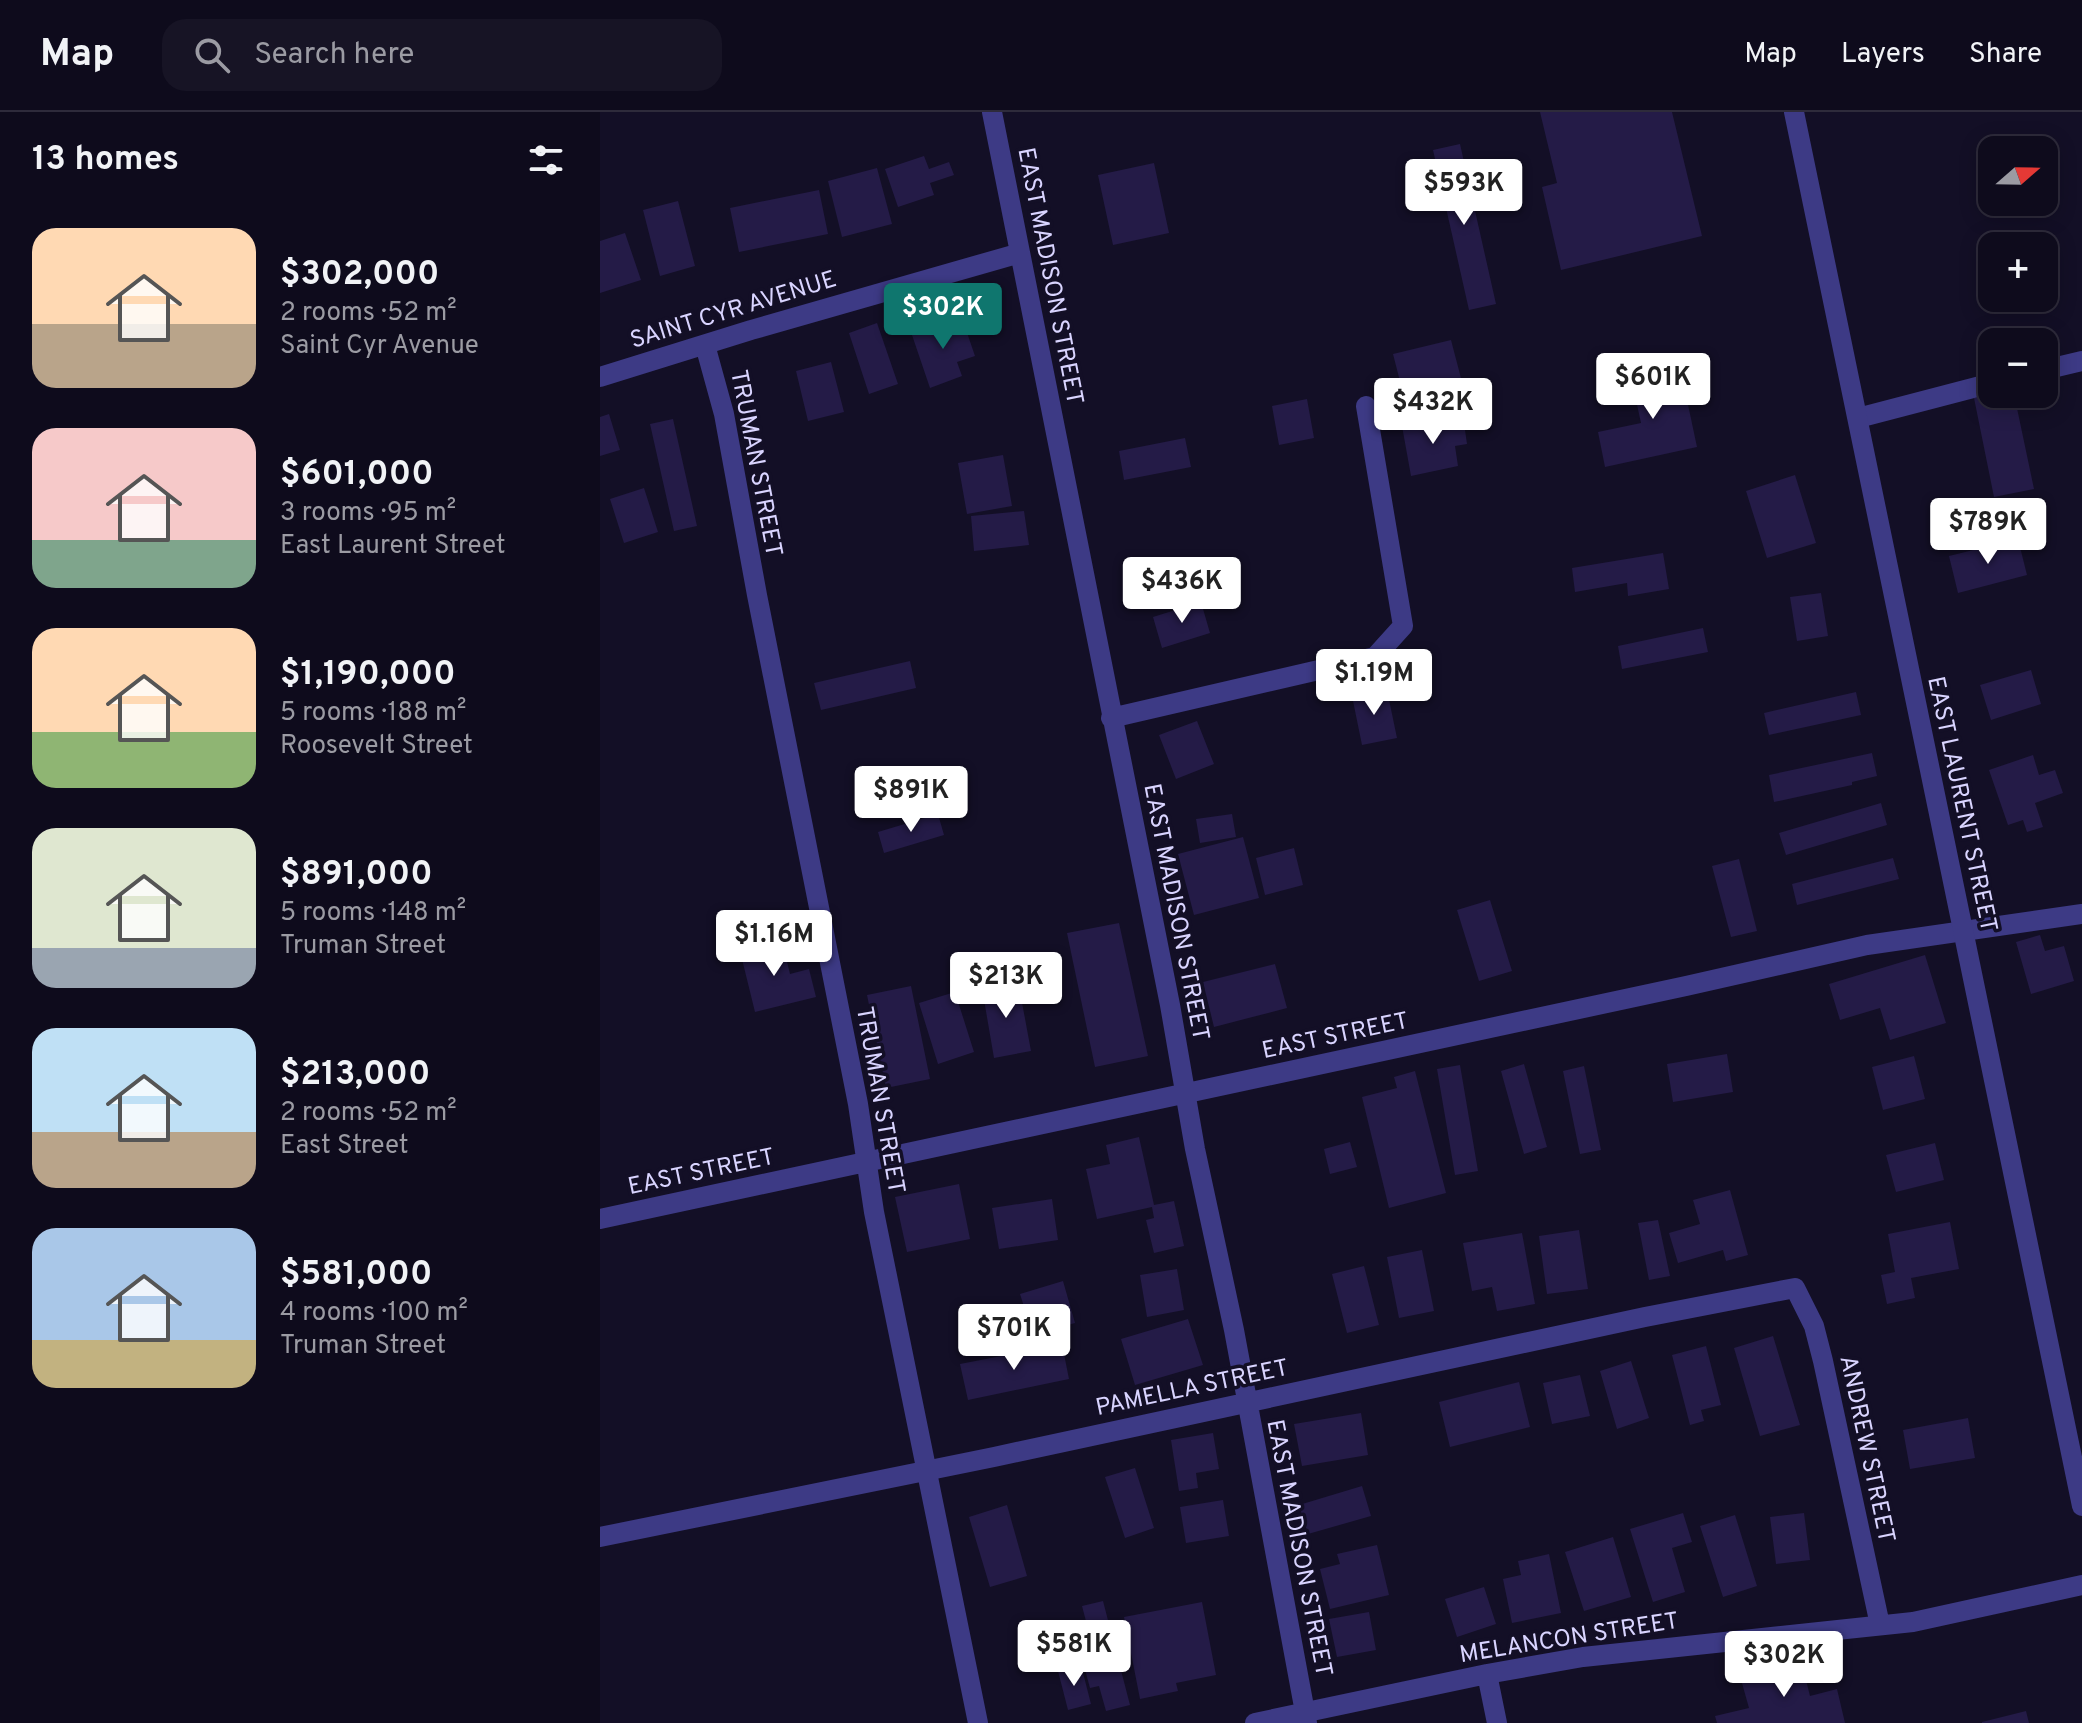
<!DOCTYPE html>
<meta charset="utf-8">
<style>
:root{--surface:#0e0b1c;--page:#171425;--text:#f1f3f6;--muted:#9b9ba3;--line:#2e2b3b;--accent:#0f766e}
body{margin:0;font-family:Overpass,sans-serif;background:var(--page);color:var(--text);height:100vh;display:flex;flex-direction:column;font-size:30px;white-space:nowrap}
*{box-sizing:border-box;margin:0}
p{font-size:26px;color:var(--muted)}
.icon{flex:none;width:44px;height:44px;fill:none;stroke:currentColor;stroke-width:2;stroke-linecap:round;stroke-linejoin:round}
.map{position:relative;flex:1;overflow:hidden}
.drawer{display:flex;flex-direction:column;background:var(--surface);width:600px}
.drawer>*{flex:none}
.needle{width:52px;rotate:70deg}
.tools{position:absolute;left:1378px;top:24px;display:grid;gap:16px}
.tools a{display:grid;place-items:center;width:80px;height:80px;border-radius:16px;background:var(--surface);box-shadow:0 4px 20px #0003,0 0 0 2px var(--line);font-size:40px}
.price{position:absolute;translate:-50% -68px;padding:0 18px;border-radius:8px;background:#fff;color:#222;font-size:26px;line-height:52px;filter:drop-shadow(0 2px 4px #0008)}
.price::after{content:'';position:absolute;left:50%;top:48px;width:24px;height:18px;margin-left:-12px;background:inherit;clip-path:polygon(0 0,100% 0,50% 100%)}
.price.current{background:var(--accent);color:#fff}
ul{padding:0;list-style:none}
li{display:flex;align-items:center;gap:24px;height:200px;padding:0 32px}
li span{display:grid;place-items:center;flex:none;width:224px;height:160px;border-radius:24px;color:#555}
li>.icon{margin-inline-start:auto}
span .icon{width:96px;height:96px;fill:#fffc;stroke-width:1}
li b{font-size:34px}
h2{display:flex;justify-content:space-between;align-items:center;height:96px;padding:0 32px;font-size:34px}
header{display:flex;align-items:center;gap:48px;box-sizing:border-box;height:112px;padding:0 40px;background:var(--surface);border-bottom:2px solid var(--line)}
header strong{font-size:38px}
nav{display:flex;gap:44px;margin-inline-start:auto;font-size:28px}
.search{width:560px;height:72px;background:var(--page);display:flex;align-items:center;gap:20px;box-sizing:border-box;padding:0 28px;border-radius:24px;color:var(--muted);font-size:30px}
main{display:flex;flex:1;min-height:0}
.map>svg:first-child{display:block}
.building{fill:#241b47}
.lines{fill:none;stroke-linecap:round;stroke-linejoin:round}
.minor{stroke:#3d3a85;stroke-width:20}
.tertiary{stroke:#3d3a85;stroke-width:20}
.labels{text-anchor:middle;stroke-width:7;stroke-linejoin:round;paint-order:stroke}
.street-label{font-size:24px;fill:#d9d4ff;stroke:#130f26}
</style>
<header>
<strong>Map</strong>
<div class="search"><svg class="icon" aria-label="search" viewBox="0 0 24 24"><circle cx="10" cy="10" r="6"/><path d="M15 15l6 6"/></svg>Search here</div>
<nav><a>Map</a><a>Layers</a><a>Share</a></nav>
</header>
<main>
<section class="drawer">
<h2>13 homes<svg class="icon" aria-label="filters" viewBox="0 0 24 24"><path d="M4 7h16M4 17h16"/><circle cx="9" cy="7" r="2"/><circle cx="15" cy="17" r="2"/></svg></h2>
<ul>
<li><span style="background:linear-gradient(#ffd9b3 60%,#b9a48a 0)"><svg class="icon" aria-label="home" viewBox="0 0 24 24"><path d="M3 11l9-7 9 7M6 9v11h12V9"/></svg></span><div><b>$302,000</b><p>2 rooms · 52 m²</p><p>Saint Cyr Avenue</p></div></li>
<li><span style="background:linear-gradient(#f6c9c9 70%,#7fa58c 0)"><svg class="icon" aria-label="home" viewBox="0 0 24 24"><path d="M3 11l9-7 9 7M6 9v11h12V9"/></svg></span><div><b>$601,000</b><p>3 rooms · 95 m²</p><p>East Laurent Street</p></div></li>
<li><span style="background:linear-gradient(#ffd9b3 65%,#8fb573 0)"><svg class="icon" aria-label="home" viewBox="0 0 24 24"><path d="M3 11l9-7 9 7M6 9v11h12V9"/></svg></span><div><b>$1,190,000</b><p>5 rooms · 188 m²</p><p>Roosevelt Street</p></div></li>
<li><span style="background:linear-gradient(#dfe7d0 75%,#9aa5b1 0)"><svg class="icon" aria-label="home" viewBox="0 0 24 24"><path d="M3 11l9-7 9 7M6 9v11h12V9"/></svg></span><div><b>$891,000</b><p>5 rooms · 148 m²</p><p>Truman Street</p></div></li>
<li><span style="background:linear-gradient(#bfe0f5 65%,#b9a48a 0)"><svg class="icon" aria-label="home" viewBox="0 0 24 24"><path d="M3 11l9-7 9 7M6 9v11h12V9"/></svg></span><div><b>$213,000</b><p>2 rooms · 52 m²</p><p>East Street</p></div></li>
<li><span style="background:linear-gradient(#a9c7e8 70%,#c2b280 0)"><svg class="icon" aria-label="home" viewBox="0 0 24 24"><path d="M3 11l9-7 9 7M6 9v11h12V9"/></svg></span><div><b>$581,000</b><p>4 rooms · 100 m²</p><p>Truman Street</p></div></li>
</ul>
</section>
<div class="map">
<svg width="1482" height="1611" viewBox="0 0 1482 1611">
<rect width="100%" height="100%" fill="#130f26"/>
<!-- building -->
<path class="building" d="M940 0H1072L1102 124 961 158 942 75 957 71Z
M860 32 896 192 869 198 833 38Z
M324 44 329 57 349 50 354 63 330 71 334 83 298 95 285 57Z
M554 51 569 121 513 133 498 63Z
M277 56 292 112 242 125 228 69Z
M219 78 228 122 139 140 130 96Z
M78 89 95 154 60 164 43 98Z
M25 121 41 168 0 181V129Z
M362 206 375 244 357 250 362 264 330 276 312 223Z
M277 211 298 272 269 282 249 221Z
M851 228 862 270 804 285 793 242Z
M231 250 244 300 208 309 196 259Z
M1080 255 1097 335 1005 355 998 320 1041 311 1031 265Z
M1394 282H1414L1434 377 1394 385 1374 286Z
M707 287 714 326 679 333 672 294Z
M9 302 20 338 0 344V305Z
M73 307 97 414 74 419 50 312Z
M842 307 843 315 864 311 867 332 855 334 858 354 811 364 802 314Z
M585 326 591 355 524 368 519 339Z
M403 343 412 394 367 402 358 351Z
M1195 363 1216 431 1167 446 1146 379Z
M44 376 58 420 24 431 10 387Z
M424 399 429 433 374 439 371 404Z
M1418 427 1427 463 1358 481 1349 444Z
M1063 441 1069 477 1028 484 1027 471 975 480 972 456Z
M1221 481 1228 524 1197 529 1190 485Z
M601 490 610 521 562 536 553 505Z
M1103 516 1108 540 1022 557 1018 534Z
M310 549 316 576 221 598 214 571Z
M1431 558 1441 592 1391 608 1380 573Z
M787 578 797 626 762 633 752 584Z
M1256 580 1261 603 1169 623 1164 601Z
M597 609 614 652 576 667 559 623Z
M1272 641 1277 664 1252 670V673L1174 690 1169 663Z
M1433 643 1439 663 1455 658 1463 681 1435 691 1443 715 1427 720 1423 708 1408 713 1389 658Z
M1281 691 1287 713 1186 743 1179 721Z
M338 702 344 723 284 741 278 720Z
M632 702 636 725 600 731 596 707Z
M643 725 659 786 594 803 578 742Z
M694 736 703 773 665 783 656 746Z
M1293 746 1299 767 1197 793 1192 772Z
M1139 747 1157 819 1131 825 1112 754Z
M890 788 912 859 879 869 857 798Z
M519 811 548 944 495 955 467 821Z
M1440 823 1445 839 1464 834 1474 869 1431 882 1416 830Z
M182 829 190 862 209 857 216 885 155 900 140 839Z
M1325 843 1346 911 1290 928 1280 896 1240 908 1229 872Z
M675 852 687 896 614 915 603 870Z
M418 869 431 939 394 946 382 876Z
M311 874 330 967 286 976 267 883Z
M355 880 374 940 338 952 319 891Z
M1127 942 1133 980 1073 990 1067 952Z
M1314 944 1325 987 1283 998 1272 955Z
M924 952 947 1035 924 1042 901 959Z
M860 953 878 1059 855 1063 837 957Z
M984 954 1001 1038 980 1042 963 959Z
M815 959 846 1081 789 1096 762 985 797 976 794 965Z
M539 1025 554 1093 574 1089 584 1134 554 1141 546 1108 554 1106 552 1095 497 1107 486 1057 510 1052 506 1033Z
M750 1030 757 1055 730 1062 724 1037Z
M1335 1031 1344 1068 1296 1080 1286 1043Z
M359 1072 370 1127 307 1140 295 1085Z
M1130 1078 1148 1143 1126 1149 1123 1138 1078 1151 1069 1121 1100 1112 1093 1088Z
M452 1087 458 1128 399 1137 392 1096Z
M1058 1108 1070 1164 1049 1168 1038 1111Z
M1350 1110 1359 1157 1311 1166 1315 1186 1287 1192 1281 1163 1295 1160 1288 1122Z
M979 1118 988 1177 947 1182 939 1124Z
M922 1121 935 1192 897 1199 892 1175 872 1179 863 1131Z
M822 1138 834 1199 799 1206 787 1145Z
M764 1154 779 1213 747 1221 732 1162Z
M577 1157 584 1198 547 1205 540 1163Z
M463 1169 475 1211 433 1223 420 1182Z
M588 1207 603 1253 535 1273 521 1227Z
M1173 1224 1200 1313 1160 1324 1134 1236Z
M462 1232 469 1267 368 1288 360 1252Z
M1106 1234 1121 1293 1101 1298 1104 1309 1090 1313 1072 1243Z
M1031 1249 1049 1306 1017 1317 1000 1259Z
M980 1263 990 1304 952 1312 943 1271Z
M919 1270 930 1315 850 1335 839 1290Z
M761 1301 768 1343 702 1354 694 1312Z
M1368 1306 1375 1346 1310 1357 1303 1318Z
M613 1321 619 1357 596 1361 598 1376 579 1379 571 1328Z
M535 1356 554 1416 525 1426 505 1365Z
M762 1374 771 1404 708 1422 699 1393Z
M623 1388 629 1424 586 1431 580 1395Z
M407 1393 427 1464 390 1475 369 1405Z
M1083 1401 1092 1430 1072 1436 1085 1480 1053 1490 1030 1417Z
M1204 1401 1210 1448 1176 1452 1170 1405Z
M1135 1403 1157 1474 1123 1485 1100 1414Z
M1013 1425 1031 1485 984 1499 965 1440Z
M777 1433 789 1483 730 1497 720 1457 740 1452 737 1442Z
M949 1442 961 1501 912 1511 903 1467 921 1463 918 1449Z
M884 1475 896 1512 857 1525 845 1487Z
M503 1489 530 1593 506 1599 499 1574 490 1576 484 1554 497 1551 482 1494Z
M602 1490 616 1563 576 1571 578 1579 540 1587 524 1505Z
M769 1500 776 1538 737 1545 729 1507Z
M1201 1548 1210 1584 1237 1577 1245 1611H1117L1115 1604 1149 1596 1140 1564Z
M481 1553 491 1592 468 1598 458 1559Z
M1426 1599 1429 1611H1382V1610Z"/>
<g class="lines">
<!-- minor -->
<path class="minor" d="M392 0 570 893 595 1037 634 1218 707 1611
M105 233 124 302 157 483 258 992 274 1100 378 1611
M1444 258 1482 249
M0 265 151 218 420 141
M1258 306 1392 271
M511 606 775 545 803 514 766 294
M0 1107 1086 874 1267 833 1482 802
M0 1425 394 1345 1045 1205 1195 1176 1214 1214 1223 1249 1280 1513
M887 1562 897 1611
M655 1611 887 1562 983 1545 1313 1510 1482 1473"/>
<!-- tertiary -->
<path class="tertiary" d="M1194 0 1482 1394"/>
</g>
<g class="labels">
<!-- street labels -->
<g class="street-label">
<text transform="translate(451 164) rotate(79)" y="8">EAST MADISON STREET</text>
<text transform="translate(133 197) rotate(-17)" y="8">SAINT CYR AVENUE</text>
<text transform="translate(157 351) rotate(79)" y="8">TRUMAN STREET</text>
<text transform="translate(1363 692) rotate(78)" y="8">EAST LAURENT STREET</text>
<text transform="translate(577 800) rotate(79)" y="8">EAST MADISON STREET</text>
<text transform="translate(735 923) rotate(-12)" y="8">EAST STREET</text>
<text transform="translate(281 988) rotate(80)" y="8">TRUMAN STREET</text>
<text transform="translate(101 1059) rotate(-12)" y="8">EAST STREET</text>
<text transform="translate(592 1275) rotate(-12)" y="8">PAMELLA STREET</text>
<text transform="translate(1268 1337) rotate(78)" y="8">ANDREW STREET</text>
<text transform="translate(700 1436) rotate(79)" y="8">EAST MADISON STREET</text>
<text transform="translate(969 1525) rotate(-9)" y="8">MELANCON STREET</text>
</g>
</g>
</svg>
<div class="tools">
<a><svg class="needle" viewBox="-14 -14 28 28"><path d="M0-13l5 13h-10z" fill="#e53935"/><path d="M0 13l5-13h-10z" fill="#9b9ba3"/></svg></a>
<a>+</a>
<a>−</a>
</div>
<b class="price" style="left:864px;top:115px">$593K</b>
<b class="price current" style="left:343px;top:239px">$302K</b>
<b class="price" style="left:1053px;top:309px">$601K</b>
<b class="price" style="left:833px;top:334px">$432K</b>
<b class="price" style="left:1388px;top:454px">$789K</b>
<b class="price" style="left:582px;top:513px">$436K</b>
<b class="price" style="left:774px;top:605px">$1.19M</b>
<b class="price" style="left:311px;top:722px">$891K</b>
<b class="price" style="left:174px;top:866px">$1.16M</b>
<b class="price" style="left:406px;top:908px">$213K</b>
<b class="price" style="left:414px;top:1260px">$701K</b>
<b class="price" style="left:474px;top:1576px">$581K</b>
<b class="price" style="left:1184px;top:1587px">$302K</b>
</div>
</main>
